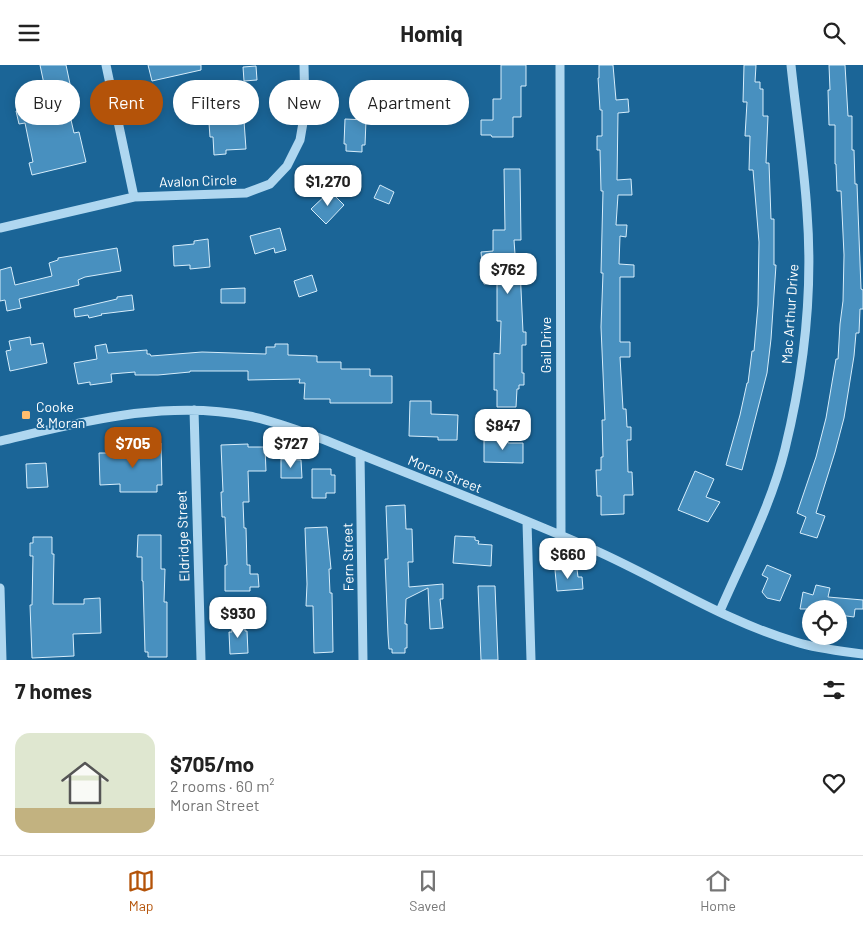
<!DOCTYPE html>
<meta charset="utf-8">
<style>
:root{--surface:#fff;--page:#f2f2f2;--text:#222;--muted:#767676;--line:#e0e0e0;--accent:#b45309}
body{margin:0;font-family:Barlow,sans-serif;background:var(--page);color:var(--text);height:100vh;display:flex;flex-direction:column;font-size:19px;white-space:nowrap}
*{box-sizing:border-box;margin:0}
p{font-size:16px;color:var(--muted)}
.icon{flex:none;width:28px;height:28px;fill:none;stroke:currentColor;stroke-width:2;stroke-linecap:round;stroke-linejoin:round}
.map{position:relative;height:595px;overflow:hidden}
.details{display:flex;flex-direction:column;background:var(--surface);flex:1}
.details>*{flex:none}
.banner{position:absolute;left:15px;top:15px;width:500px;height:45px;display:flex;gap:10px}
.buttons{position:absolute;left:802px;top:535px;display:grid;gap:10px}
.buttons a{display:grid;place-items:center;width:45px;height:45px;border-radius:50%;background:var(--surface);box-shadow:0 2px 12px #0003;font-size:25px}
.price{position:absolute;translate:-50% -42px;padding:0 11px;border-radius:10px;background:#fff;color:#222;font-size:16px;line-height:32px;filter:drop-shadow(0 1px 2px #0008)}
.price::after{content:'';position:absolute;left:50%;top:30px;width:15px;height:11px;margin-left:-8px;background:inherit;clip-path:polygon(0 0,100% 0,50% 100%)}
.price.active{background:var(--accent);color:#fff}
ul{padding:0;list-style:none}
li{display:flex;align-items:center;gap:15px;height:125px;padding:0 15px}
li+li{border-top:1px solid var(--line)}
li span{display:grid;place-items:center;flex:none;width:140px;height:100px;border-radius:15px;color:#555}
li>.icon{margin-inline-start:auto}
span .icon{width:60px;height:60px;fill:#fffc;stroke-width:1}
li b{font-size:21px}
h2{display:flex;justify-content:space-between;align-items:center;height:60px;padding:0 15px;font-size:21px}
.pill{padding:0 18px;border-radius:22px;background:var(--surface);box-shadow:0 2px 12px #0003;font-size:18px;line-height:45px}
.pill.active{background:var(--accent);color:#fff}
header{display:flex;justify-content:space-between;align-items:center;height:65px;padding:0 15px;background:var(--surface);font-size:22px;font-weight:700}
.tab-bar{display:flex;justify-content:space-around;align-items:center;height:70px;border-top:1px solid var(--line);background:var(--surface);font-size:14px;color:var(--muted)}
.tab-bar a{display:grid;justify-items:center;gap:2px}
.tab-bar .active{color:var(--accent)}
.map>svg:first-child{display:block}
.building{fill:#4890bf;stroke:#d6edfb}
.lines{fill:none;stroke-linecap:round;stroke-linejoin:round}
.minor{stroke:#afd7f0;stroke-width:9}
.poi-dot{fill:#ffbe6e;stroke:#1b6597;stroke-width:2}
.labels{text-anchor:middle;stroke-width:4;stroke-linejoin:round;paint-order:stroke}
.street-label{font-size:14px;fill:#fff;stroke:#1b6597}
.poi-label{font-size:14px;fill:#fff;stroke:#1b6597;text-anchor:start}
</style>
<header><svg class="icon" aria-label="menu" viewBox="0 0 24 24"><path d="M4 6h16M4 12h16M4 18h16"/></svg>Homiq<svg class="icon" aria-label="search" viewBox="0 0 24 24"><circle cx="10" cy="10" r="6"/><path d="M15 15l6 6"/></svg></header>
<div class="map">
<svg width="863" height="595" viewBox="0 0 863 595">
<rect width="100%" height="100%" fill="#1b6597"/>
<!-- building -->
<path class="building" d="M40 0H66L70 19 63 20 74 68 79 67 86 97 32 110 29 98 33 97 25 58 19 59 16 46 48 38Z
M148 0H201V5L152 16Z
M501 0H526V21H521V52H513V72H492L491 70H481V55H493V34H501Z
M599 0H613L616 35 628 34 629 47 618 48 617 115 631 114 632 130H618L616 160H627L626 172 620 171 619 199 634 200V212H620V277H630V292H620L623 344H626L627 362H631V375H627L628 407H632L633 430H624V449L601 450V431H597L596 405H601V392H603L602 355H605L601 262 603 208H601L603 126H601L600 85H597V71H602V45H600L598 13H599Z
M744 0H756L755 17H760V24H763V51H768L766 98H769L771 154H774V200H776L771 274 767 308 742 405 726 400 740 350 747 318H748L752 286H754L758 240 759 177 753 105H749L750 71H745L747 37H743Z
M829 0H845L848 51H852V85H854L855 119H857L861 224 863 225V244H860L859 268H856L854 291 844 353 835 387 816 448 825 451 817 473 800 468 806 452 797 448 816 392 826 353 836 294H838L840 259 843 236 844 190 841 126H837L836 99H835V60H829L828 25H830Z
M256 1 257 15 244 16 243 2Z
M345 54 366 55 365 80H362V87L346 86V79H344Z
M244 56 246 84 226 85V89L214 90 213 72H210L209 58Z
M504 104H520L521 175H514L516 203H520L523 267H526V280H522V308H524V320H519V324H517L516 342H497V325H494V288L500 289 501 256H497V218L484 219 481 187 493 186V165H505Z
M380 120 394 127 389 139 374 133Z
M330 126 344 140 326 159 311 144Z
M280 163 286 185 275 188 274 183 255 189 250 171Z
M208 174 210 202 190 204V200L174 201 173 181 194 179V176Z
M117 183 121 206 85 212 78 215 79 220 19 234 21 243 7 246 5 235 0 236V205L11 202 15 220 52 211 49 198 58 195V193Z
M312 210 317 226 299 232 294 216Z
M245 223V238H221V224Z
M132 230 134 245 101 249 102 250 89 253 88 250 75 252 74 244 117 234V232Z
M30 272 31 280 43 278 47 298 10 306 6 286 11 285 9 276Z
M106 279 108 288 147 285V289H150L151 291 202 287 266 289V282H275V279H288V290L317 291V297H341V304H370V311H392V338H330V334H304L305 318H299L300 314 248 315V306H190V307L158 310H135V307L111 309 112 317 90 320V317L78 319 74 298 97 294 95 281Z
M410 336H431V349L458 350 457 375H438V372L409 371Z
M484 374H508V378H523V398L484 397Z
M161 378 162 420H157V427H120V419L100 420 99 388H137V379Z
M248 379V382H265L266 406H248L249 437H243L244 463H246L247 500H250V509H258L259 522H250V526H225V500H227L225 452H222L221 427H223L221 380Z
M281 394 301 395 302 413H281Z
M46 398 48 422 27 423 26 399Z
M312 404H331V410H335V428H326V433H312Z
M695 406 714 414 706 432 720 437 708 457 678 445Z
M405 440 406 464H412L413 497H408L409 522 443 519V534H440L443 563 430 564 428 523 406 534 405 559H407V583H405V588H392V584H389L388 570 385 494H388L386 441Z
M327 462 331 504H329L330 528H332L333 587 314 588 313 541H306L307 519 305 463Z
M138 470H161V504H165L164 537H167V592H148V587H145L143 516H142V492H137Z
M455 471 475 472V475L479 476 478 479 492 480 491 501 453 498Z
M33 472H52V489H54L53 539H84V534L100 533 101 568 73 569 74 591 32 593 30 540H32L33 491H30V478H33Z
M767 500 791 510 780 536 767 533 762 527 768 513 762 510Z
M577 504 578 512H582L583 524 557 526 555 505Z
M816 520 830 523 828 532 863 535V544H855L854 552 839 550V544H800L803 527 813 530Z
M478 521H495L498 595H481Z
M231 557H245V566H247L248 588 230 589 229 567H232Z"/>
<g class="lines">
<!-- minor -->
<path class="minor" d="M106 0 134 132
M560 0 561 471
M0 163 134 132 246 128 270 119 287 101 300 75 305 46 304 0
M194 345 201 595
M0 376C82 357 165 334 249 351 275 356 300 366 325 375 417 413 510 447 599 487 665 517 727 557 796 577 818 584 840 586 863 589
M360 389 363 595
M527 457 531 595
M0 523 2 595
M720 546C743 493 771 441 785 384 804 307 813 226 807 147 804 98 796 49 791 0"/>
</g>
<!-- markers -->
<rect class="poi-dot" x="21" y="345" width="10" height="10" rx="2.5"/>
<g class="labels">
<!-- street labels -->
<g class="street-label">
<text transform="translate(198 116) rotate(-2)" y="5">Avalon Circle</text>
<text transform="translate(790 249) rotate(-86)" y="5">Mac Arthur Drive</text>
<text transform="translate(546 280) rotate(-90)" y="5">Gail Drive</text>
<text transform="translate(445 409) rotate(22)" y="5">Moran Street</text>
<text transform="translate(183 471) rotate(-92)" y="5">Eldridge Street</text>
<text transform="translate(348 492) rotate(-91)" y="5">Fern Street</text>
</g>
<!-- poi labels -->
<g class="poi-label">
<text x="36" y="347">Cooke<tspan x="36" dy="16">&amp; Moran</tspan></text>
</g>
</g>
</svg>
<div class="buttons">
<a><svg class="icon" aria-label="locate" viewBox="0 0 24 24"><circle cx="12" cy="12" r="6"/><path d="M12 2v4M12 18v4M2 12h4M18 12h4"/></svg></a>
</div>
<b class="price" style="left:328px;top:142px">$1,270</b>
<b class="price" style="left:508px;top:230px">$762</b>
<b class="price" style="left:503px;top:386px">$847</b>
<b class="price active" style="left:133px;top:404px">$705</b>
<b class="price" style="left:291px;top:404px">$727</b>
<b class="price" style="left:568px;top:515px">$660</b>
<b class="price" style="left:238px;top:574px">$930</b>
<div class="banner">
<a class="pill">Buy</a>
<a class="pill active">Rent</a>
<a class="pill">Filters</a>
<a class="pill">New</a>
<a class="pill">Apartment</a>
</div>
</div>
<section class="details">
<h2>7 homes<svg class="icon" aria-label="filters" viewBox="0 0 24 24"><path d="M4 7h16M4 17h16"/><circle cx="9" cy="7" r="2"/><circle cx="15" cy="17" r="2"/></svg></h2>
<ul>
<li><span style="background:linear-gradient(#dfe7d0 75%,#c2b280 0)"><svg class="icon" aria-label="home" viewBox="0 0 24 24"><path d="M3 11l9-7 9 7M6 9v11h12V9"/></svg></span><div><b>$705/mo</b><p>2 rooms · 60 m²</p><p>Moran Street</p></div><svg class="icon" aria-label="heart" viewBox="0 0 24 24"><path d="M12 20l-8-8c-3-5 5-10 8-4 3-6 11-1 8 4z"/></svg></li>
</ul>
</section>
<nav class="tab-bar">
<a class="active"><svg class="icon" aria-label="map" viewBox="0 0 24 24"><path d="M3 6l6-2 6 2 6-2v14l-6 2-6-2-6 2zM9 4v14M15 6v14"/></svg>Map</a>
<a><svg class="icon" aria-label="saved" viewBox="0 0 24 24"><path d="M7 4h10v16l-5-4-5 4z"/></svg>Saved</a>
<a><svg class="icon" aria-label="home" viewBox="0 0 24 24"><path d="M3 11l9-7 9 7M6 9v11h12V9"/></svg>Home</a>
</nav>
